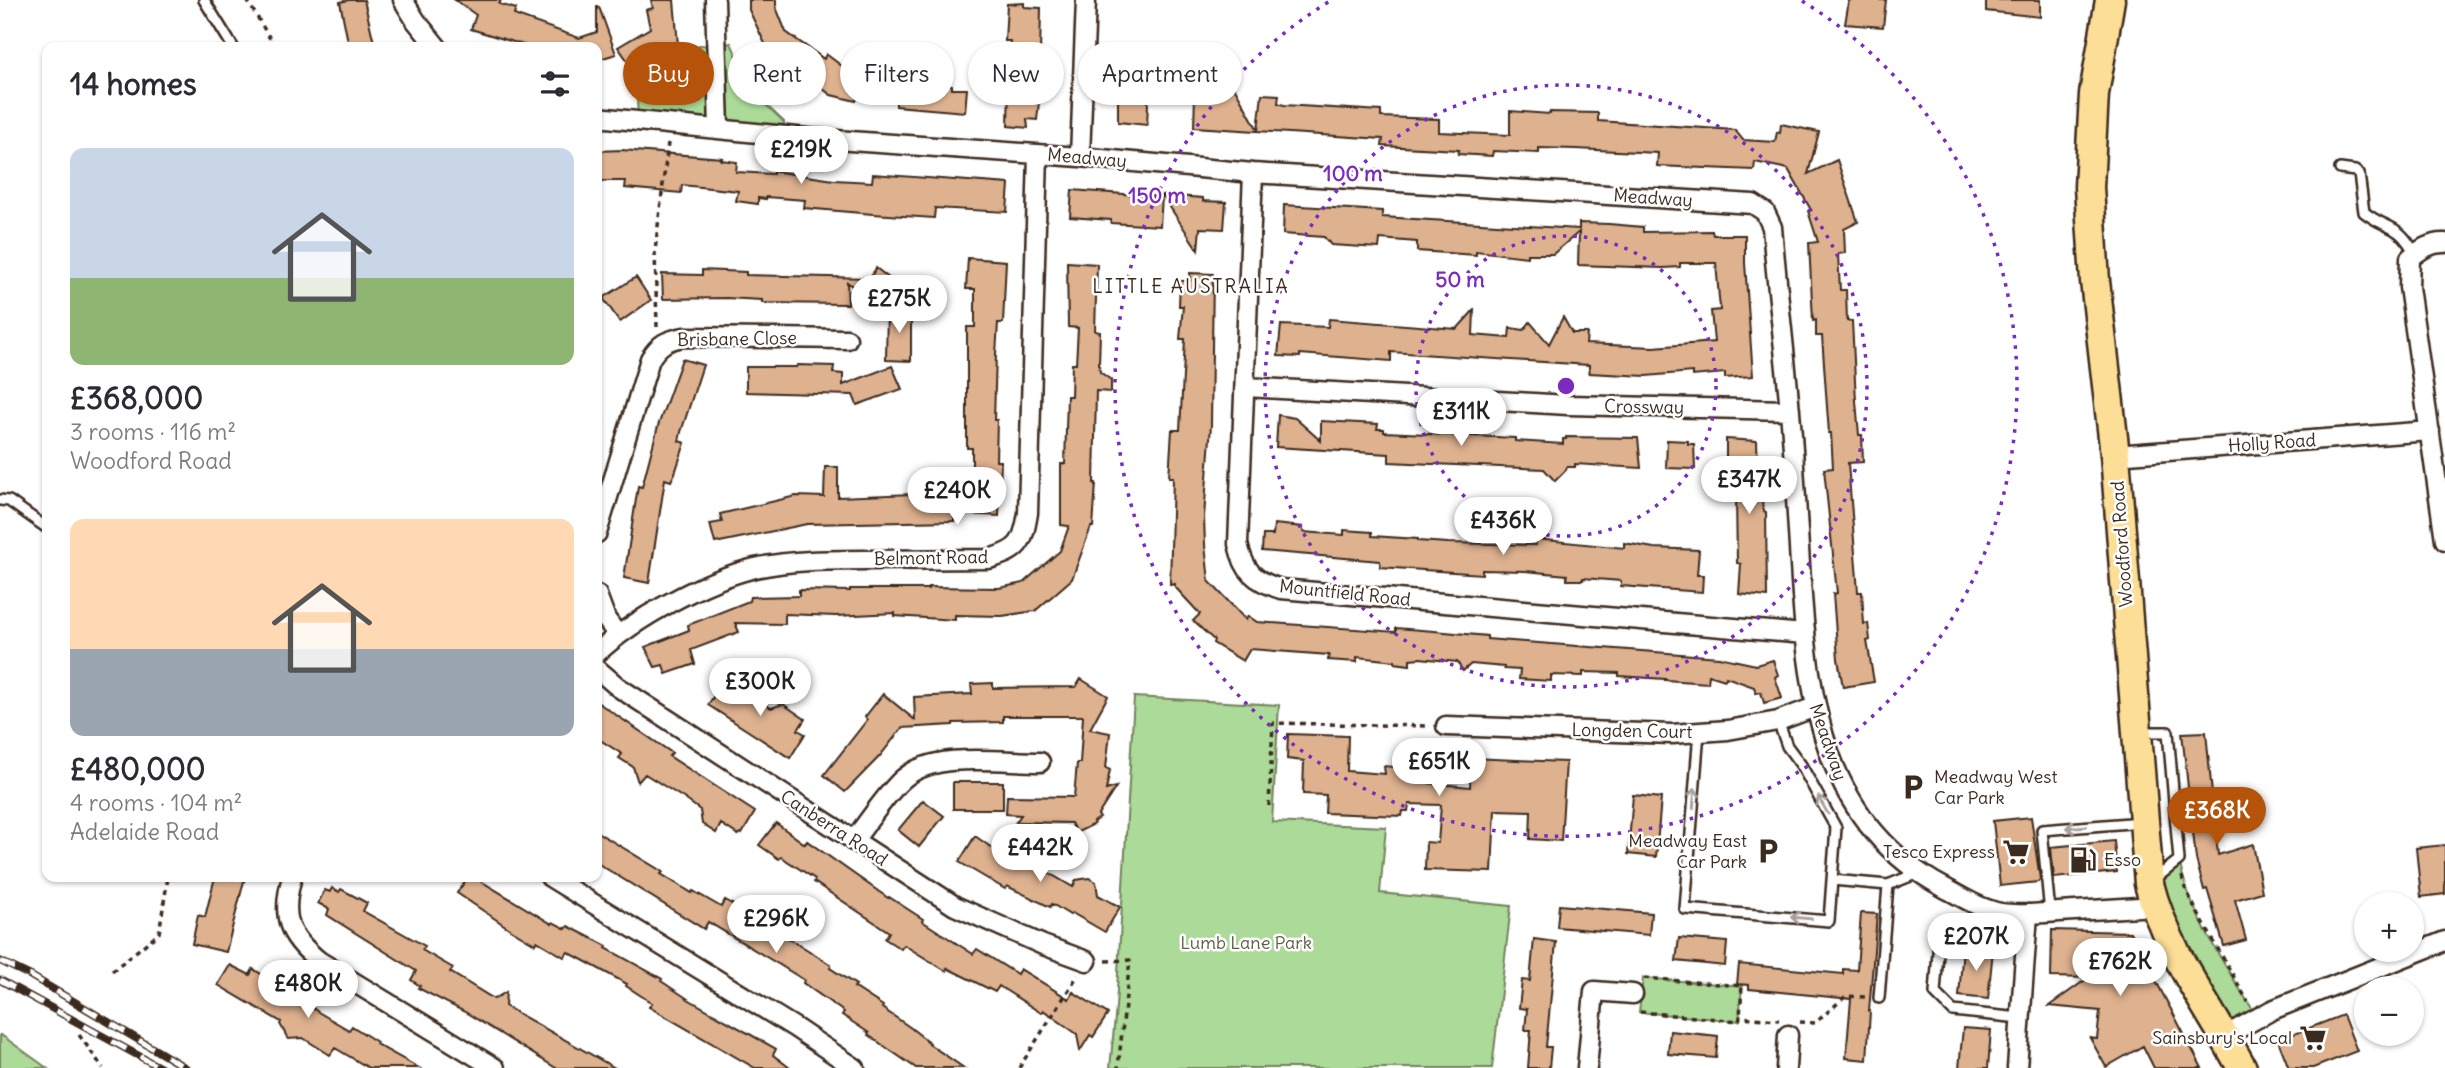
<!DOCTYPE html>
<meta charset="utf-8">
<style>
:root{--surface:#fff;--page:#f2f2f3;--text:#2b2b33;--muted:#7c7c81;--accent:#b45309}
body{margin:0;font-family:Delius,sans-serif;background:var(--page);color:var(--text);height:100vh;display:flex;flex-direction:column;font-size:26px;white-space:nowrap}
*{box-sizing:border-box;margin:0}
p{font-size:23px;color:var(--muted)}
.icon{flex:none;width:38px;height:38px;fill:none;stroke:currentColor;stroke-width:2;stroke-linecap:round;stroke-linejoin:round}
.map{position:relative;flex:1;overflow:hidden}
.panel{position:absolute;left:42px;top:42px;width:560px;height:840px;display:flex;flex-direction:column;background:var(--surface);border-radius:14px;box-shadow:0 2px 5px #0004}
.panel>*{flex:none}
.hud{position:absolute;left:623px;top:42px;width:665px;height:63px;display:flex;gap:14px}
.controls{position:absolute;left:2354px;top:892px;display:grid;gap:14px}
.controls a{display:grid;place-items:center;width:70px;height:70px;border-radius:50%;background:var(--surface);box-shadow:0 2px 5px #0004;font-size:35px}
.price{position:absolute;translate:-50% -60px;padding:0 16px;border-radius:24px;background:#fff;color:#222;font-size:23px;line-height:46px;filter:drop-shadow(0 2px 4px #0008)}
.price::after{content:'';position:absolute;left:50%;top:42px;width:21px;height:16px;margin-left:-10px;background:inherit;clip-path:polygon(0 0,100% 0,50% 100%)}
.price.active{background:var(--accent);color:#fff}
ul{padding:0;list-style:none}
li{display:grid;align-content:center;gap:14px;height:371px;padding:0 28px}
li span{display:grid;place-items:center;height:217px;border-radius:14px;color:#555}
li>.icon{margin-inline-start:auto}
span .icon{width:126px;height:126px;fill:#fffc;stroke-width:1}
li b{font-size:30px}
h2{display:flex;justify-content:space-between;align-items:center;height:84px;padding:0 28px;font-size:30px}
.pill{padding:0 24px;border-radius:32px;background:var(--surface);box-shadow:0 2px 5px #0004;font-size:24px;line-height:63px}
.pill.active{background:var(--accent);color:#fff}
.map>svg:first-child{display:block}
.green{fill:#abda99;stroke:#73825c;stroke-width:2}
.building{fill:#deb18f;stroke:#3b2a1e;stroke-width:2}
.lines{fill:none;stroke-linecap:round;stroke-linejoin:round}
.service-casing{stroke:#3b2a1e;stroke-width:14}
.minor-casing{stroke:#3b2a1e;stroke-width:23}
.primary-casing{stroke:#3b2a1e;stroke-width:33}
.path{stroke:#3b2a1e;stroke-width:3.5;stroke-dasharray:5 5;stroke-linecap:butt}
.service{stroke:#fff;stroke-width:9}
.minor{stroke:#fff;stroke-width:18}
.primary{stroke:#fcde96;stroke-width:28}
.rail-casing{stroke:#3b2a1e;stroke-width:8}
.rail{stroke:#fff;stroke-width:5;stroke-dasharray:16;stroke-linecap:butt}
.oneway{stroke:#a79f9a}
.ring{fill:none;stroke:#7b2cbf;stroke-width:3.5;stroke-dasharray:3.5 7}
.labels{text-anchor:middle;stroke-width:5;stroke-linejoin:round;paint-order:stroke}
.street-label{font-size:18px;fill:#3b2a1e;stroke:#fff}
.poi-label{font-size:18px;fill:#3b2a1e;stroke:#fff;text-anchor:end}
.park-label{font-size:18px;fill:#5d5f43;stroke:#fff}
.neighbourhood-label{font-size:19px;letter-spacing:2px;fill:#3b2a1e;stroke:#fff}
.centre{fill:#7b2cbf;stroke:#fff;stroke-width:3.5}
.ring-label{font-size:21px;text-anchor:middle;font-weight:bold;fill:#7b2cbf;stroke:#fff;stroke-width:5;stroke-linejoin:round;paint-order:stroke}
</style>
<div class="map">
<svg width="2445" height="1068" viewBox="0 0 2445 1068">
<rect width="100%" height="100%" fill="#fff"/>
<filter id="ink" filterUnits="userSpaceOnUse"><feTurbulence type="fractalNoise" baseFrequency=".0143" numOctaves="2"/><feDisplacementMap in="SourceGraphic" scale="14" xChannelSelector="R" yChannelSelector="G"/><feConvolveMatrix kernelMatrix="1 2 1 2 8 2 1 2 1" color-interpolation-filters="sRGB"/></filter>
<g filter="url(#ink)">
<!-- green -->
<path class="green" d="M731 43 742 67 746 86 784 122 783 135 638 121 637 96 666 93 689 73 699 45 717 46Z
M1134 697 1279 705 1272 822 1386 827 1380 893 1511 906 1492 1068H1110L1116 1007Z
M2179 860C2189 913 2229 972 2258 1018L2225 1036 2149 884Z
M1643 978 1742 986 1739 1021 1639 1012Z
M0 1035 4 1037 47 1068H0Z"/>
<!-- building -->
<path class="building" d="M349 0H364L375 47H349L340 2Z
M455 0H501L499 4 516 9 514 15 579 38 597 32V7H599L616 54 597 60V47H530L471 29 476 15Z
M651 0H674L680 67 663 50 632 67 618 47 650 28 646 10 653 8Z
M749 0H776V7L786 32 824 59 826 54 866 84 867 71 896 74 895 79 927 81 937 74 942 80H947V84L952 85V89H967L965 112 896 106V101L857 98 856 101 831 95 807 77 804 81 780 64 783 59 767 48 749 10Z
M1849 0H1886L1883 27 1845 24Z
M1986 0H2040V17L1986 11Z
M1024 3V7L1041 8 1039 102 1037 120 1027 119 1028 128 1008 126 1010 41H1005L1007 4Z
M1125 59 1150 60 1147 125 1118 122V92L1122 93V68H1125Z
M1233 85 1258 130 1262 94 1279 95 1278 103 1284 105 1381 111V117L1439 119V132L1510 135V111L1550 114V112L1598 113V121L1735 130 1743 140 1775 142 1777 132 1780 133 1781 124 1819 132 1808 174 1837 160 1858 222 1844 229 1845 253 1838 254 1840 290H1846L1847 321H1852L1856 401 1859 435H1862L1863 462 1848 463 1858 592H1862L1864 624 1868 623 1870 640 1867 641 1874 682 1843 687 1838 659 1833 594 1837 593 1824 469 1833 468 1831 433H1829L1827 407 1822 336H1816V320L1813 321 1809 243 1818 242 1808 211 1811 210 1788 169 1755 162 1754 170 1657 166 1658 153 1576 149 1539 148V153L1493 151 1492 156 1458 154 1459 150 1382 146 1383 139 1194 127 1195 95 1221 97Z
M622 150 722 158 721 160 737 162 736 172 773 174V171L834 180 872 182 873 174 1009 184 1007 212 935 208 934 218 873 214 804 208 805 200 766 197V199L758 198V204L736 201 738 191 682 185 681 193 625 188 626 181H601L600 175H597V151Z
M1072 190 1162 197 1160 226 1111 223V220L1070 217Z
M1162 195 1203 198V201L1226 202 1224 229 1200 228 1198 250Z
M1284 205 1382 211V217L1579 229V223L1609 224 1643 227V232L1712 231 1713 235H1745V263L1753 376 1725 378V373L1692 376V372L1646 376 1589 373V365L1391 352V361L1300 354V357L1278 356 1281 325 1328 327 1329 319 1457 329 1474 310 1473 335 1509 338 1510 328 1524 330 1530 322 1549 344 1563 317 1572 333H1587L1586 344 1654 347 1714 342 1711 311 1720 310 1716 263H1680V267L1663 268 1578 265 1579 232 1553 254H1527V257L1476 251V255L1417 251V242L1380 239 1379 248 1331 245 1324 237 1283 234Z
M968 258 1006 261 1003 323H998L996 354 994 420H997L996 461H1001L999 516 954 513V521L807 524 715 543 710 524 722 522 720 514 796 496 824 497 825 467H838V497L913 494V500L972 498V448H967V327H975V289H966Z
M1067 262 1097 264 1095 331 1100 332 1099 365 1100 372 1111 380V392L1096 391 1094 483H1096L1093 527H1091L1072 579 1035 611 1002 616 955 615V620L895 616V613L836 616 785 614V624L735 623 739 632 691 650 695 664 666 674 663 665 655 667 645 647 689 630 688 625 749 601 750 597 799 596V590L850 591V589H928V587L999 588 1023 583 1060 551 1069 526 1061 525V464H1065L1067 396H1071L1072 364H1076L1078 328 1068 327Z
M876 268 899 286 880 309 847 282 848 304 762 303V300L726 298 663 299 662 274 702 275V270L746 272V275L870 278Z
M1190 273 1213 274 1211 425 1204 517 1205 545 1209 581 1246 620 1248 616 1257 622 1396 632V628L1434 631 1487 636V639L1719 657 1756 665 1773 660 1778 675 1775 677 1782 698 1764 703 1761 692 1756 693 1754 687 1726 677 1725 680 1709 675 1708 683 1665 680V679L1619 676V673L1583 672V676L1551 675V681L1519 679 1520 670 1504 669V667L1471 664 1463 671 1457 662 1420 658 1410 659V665L1395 663V661L1357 657V662L1328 660 1329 655 1250 649 1243 661 1213 643 1214 640 1193 621 1200 614 1175 587V584L1170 585 1173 477H1169L1172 430H1180L1185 339H1180L1183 306H1179L1180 281H1190Z
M636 277 651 300 620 322 603 298Z
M887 309 911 310V361L886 360Z
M682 359 703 365 681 432 679 441 685 443 675 473 671 481 665 479 649 583 624 578 638 486 642 487 658 426Z
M797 365 834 366 833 373 843 374V385L892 366 902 389 857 405 853 395 746 392V367H797Z
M1278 415 1295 418 1321 441V421L1378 424 1377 429H1384V432L1494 437 1515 438V441L1563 444V439H1566V437L1638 438 1641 468 1575 464V467H1567L1566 470 1555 481 1544 469 1389 462V454L1276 447Z
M1726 439 1757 441 1758 470H1762V501L1764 511 1766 512 1767 597 1739 594 1741 564 1737 563 1736 496H1733V466H1726Z
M1667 440 1688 441V444H1694L1695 469 1666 468Z
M1274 524 1303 527V532L1344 535V530L1372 532V536L1418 539V541L1448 543 1536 545V539L1624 548V543L1654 548 1699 550 1697 575H1703L1702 592 1621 586V581L1583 578V580H1567V575L1525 571 1482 570V574L1380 567V561L1262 551 1263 535H1273Z
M1081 679 1108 696 1090 729 1110 733 1106 768 1110 770 1106 790 1116 787 1098 815 1100 818 1093 822 1094 824 1076 833 1071 823 1016 822 1021 815 1006 814 1007 796 1074 797 1077 763H1080L1083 716H1003V722L953 723V725L902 728 880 756 845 792 824 775 867 720 865 717 883 694 915 720 914 697 972 694 971 684 993 683V688L1076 687Z
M723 682 735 690 737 686 771 708 783 704 805 719 798 730 805 734 790 758 708 705Z
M597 702 672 753 669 756 755 812 742 834 740 833 738 835 721 824 716 833 702 824 700 810 685 799 645 774 638 782 633 767 619 758 622 754 597 738Z
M2206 732 2218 855 2253 844 2262 892 2235 900 2246 940 2224 946 2207 889 2204 890 2196 859 2182 733Z
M1288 734 1348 736 1347 771 1385 774 1384 766 1406 768V764H1423V770H1429V783L1470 787 1471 758 1566 762 1561 841 1530 839 1531 811 1495 810 1492 872 1425 870 1426 842 1438 843 1441 805 1409 804 1408 811H1403L1402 816 1325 813 1326 795 1303 794 1304 761 1287 759Z
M953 782H1003V809H953Z
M1633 795 1661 798 1656 857 1628 854Z
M923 800 944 816 919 847 898 830Z
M2031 817 2040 879 2038 882 2000 886 1993 821Z
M776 823 805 844 807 841 888 898 889 897 923 919 922 921 973 954 977 949 1017 974 1020 969 1069 999 1073 992 1108 1014 1093 1037 1090 1035 1080 1051 1077 1034 1043 1010 1041 1013 999 986 995 992 947 968 946 971 904 945 901 949 885 939 889 932 814 882 815 879 781 857 779 859 759 845Z
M597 832 663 872 661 874 692 893 693 891 721 907 725 900 800 945 831 965 830 968 856 985 854 987 883 1006 882 1008 911 1028 930 1043 929 1044 964 1068H916L868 1035 869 1033 842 1015 844 1012 803 983 804 980 778 964 708 922 704 929 597 863Z
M975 836 1005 857 1006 848 1073 887 1076 880 1089 878 1096 882 1098 895 1120 907 1105 932 1072 913 1070 915 1052 904 1050 907 1007 886 1005 889 959 862Z
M2114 841 2117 872 2054 878 2051 847Z
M2445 845V894L2421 897 2416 848Z
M215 877H245L226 952 192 944 198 915 205 917Z
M468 877H474L552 924 553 922 566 929 568 926 607 946 606 948 662 979 661 981 688 999 776 1049 773 1055 790 1068H755L649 1007 652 1003 626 986 627 984 568 952 564 957 537 941 535 944 510 929 457 893Z
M332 888 339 892 341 889 367 903 363 911 425 946 422 950 453 968 450 972 494 999 506 992 505 1006 615 1068H556L465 1012 418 988 420 986 411 980 416 971 327 915 329 909 318 903 325 890 330 892Z
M1559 905 1651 913 1649 935 1557 927Z
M1861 913 1877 914 1869 1011H1870L1867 1060 1846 1058 1851 999 1749 989V985L1737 984 1739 964 1843 974V969L1857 970Z
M2052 930 2130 932 2202 1068H2154L2143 1046 2106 1067 2090 1038 2097 1039 2100 1011 2049 1006 2088 978 2051 977Z
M1679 938 1727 942 1725 966 1676 961Z
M1534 939 1556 942 1546 1047H1551L1549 1068H1528L1531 1030H1525L1527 1009 1519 1008 1522 980 1530 981Z
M1963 947 1993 950 1988 999 1959 996Z
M230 965 250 975 253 969 300 998 318 1012 349 1030 352 1026 377 1042 376 1044 419 1068H369L335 1048 330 1055 303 1038 288 1039 280 1024 281 1022 218 985Z
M2343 1015 2357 1051 2313 1068H2289L2278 1040Z
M1963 1028 1991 1030 1988 1068H1959Z
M1670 1031 1718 1036 1716 1058 1668 1054Z"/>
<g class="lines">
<!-- service casing -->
<g class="service-casing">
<path id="service" d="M204 0 233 47
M2340 169 2355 171 2359 174 2364 212C2388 231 2398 222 2415 254
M0 500 9 501 47 528
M1778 721 1787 746 1801 765 1836 828 1832 880 1888 885 1918 873
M1699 732 1685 909 1829 921 1832 880
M2141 732H2168L2179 860 2155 879
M2050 913 2042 830 2142 822
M1939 939 1935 993 1953 1011 2020 1018
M1879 998 1888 885"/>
</g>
<!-- minor casing -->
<g class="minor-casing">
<path id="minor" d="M403 0 416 21 437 47
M715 0 719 128
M597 117 807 138 1080 157 1253 173 1753 204 1765 212 1772 227C1778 301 1788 375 1793 449 1796 493 1798 537 1801 581 1809 703 1824 823 1943 887 1962 897 1980 909 2001 913 2020 916 2040 913 2059 912 2091 910 2123 908 2155 906
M1080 157 1086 0
M1253 173 1238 544C1244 571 1254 581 1281 589L1804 634
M2445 243C2431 242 2420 250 2410 258L2409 287 2445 540
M1246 387 1568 405 1790 410
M2115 455 2430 431
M597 533 650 359C659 344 667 340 684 337L847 339
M597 595 606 619 617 634
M597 653C635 618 705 580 755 568 792 560 830 560 867 560 908 560 948 559 989 559 1019 550 1023 544 1028 513L1038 154
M597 669 618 687 955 906 1043 945 1087 961
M1446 726 1672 734 1728 730 1778 721 1815 707
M853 841C867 824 888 791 904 778 935 751 1001 762 1040 762
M292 877C281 916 287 935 319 961L495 1068
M550 877 794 1027 855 1068
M2225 1036 2272 1010 2445 941
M1587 1068 1594 991 1633 994
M1786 1068 1788 1035
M2017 1068 2028 914"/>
</g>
<!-- primary casing -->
<g class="primary-casing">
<path id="primary" d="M2110 0 2094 94 2089 187 2095 281 2115 455 2149 884C2166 951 2210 1008 2242 1068"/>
</g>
<!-- path -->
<path class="path" d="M247 0 275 47
M657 327 655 251 668 143
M1269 806 1273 723 1430 726
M2182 876 2184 885 2196 910 2248 1002
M1106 961 1130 960 1118 1068
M112 971 159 933 168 877
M1644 978 1742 986 1740 1017
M1640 1012 1739 1021 1740 1017 1779 1020
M1800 1022 1815 1023 1846 996 1866 997
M79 1035 103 1068
M1019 1068 1078 975"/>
<!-- service -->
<use href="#service" class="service"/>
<!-- minor -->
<use href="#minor" class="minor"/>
<!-- primary -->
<use href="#primary" class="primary"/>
<!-- rail casing -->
<g class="rail-casing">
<path id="rail" d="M0 961 31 976 186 1068
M0 980 161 1068"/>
</g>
<!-- rail -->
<use href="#rail" class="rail"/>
</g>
<!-- one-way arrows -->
<defs><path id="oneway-shaft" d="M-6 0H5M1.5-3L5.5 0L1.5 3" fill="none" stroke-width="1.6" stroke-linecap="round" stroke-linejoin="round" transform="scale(1.75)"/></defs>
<g class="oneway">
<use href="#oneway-shaft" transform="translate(1694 798) rotate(-86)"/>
<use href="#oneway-shaft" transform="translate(1823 805) rotate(-119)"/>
<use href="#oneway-shaft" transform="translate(2076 827) rotate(175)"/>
<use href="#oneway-shaft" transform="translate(1801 918) rotate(-175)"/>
</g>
</g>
<!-- distance rings -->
<g class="ring">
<circle cx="1566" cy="386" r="150"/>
<circle cx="1566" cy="386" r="301"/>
<path d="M1802 1A451 451 0 1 1 1330 1"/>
</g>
<!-- icons -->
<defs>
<g id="parking-bare" transform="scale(2.1)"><path d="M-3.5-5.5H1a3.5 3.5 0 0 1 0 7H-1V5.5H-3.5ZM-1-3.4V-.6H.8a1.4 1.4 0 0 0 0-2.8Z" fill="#3b2a1e" stroke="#fff" stroke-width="2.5" paint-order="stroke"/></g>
<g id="supermarket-bare" transform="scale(2.1)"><path d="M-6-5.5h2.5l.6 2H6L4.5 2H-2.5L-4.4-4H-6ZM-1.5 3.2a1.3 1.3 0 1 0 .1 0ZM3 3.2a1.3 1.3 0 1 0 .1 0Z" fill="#3b2a1e" stroke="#fff" stroke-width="2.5" paint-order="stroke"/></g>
<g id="fuel-bare" transform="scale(2.1)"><path d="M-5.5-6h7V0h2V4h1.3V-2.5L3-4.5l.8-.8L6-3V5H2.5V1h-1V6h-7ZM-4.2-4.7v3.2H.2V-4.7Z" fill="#3b2a1e" stroke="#fff" stroke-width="2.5" paint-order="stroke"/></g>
</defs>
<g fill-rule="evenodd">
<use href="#parking-bare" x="1913" y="787"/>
<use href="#parking-bare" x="1768" y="851"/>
<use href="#supermarket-bare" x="2016" y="852"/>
<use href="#fuel-bare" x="2083" y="860"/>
<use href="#supermarket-bare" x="2313" y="1038"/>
</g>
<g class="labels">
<!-- street labels -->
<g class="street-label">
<text transform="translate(1087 158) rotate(5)" y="6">Meadway</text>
<text transform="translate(1653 198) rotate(4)" y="6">Meadway</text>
<text transform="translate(737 339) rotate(-1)" y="6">Brisbane Close</text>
<text transform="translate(1644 407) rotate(1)" y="6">Crossway</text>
<text transform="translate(2272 443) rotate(-4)" y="6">Holly Road</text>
<text transform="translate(2122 544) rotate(-94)" y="6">Woodford Road</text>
<text transform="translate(931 558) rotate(-1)" y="6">Belmont Road</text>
<text transform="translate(1345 593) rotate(6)" y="6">Mountfield Road</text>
<text transform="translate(1632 731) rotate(1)" y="6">Longden Court</text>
<text transform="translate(1828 742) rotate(71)" y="6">Meadway</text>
<text transform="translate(834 828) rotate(33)" y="6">Canberra Road</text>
</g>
<!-- poi labels -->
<g class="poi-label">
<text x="1934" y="783" text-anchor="start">Meadway West<tspan x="1934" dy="21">Car Park</tspan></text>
<text x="1747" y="847">Meadway East<tspan x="1747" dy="21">Car Park</tspan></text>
<text x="1995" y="858">Tesco Express</text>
<text x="2104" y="866" text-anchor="start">Esso</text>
<text x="2292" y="1044">Sainsbury's Local</text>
</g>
<!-- park labels -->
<g class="park-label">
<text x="1246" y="949">Lumb Lane Park</text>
</g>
<!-- neighbourhood labels -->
<g class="neighbourhood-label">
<text x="1191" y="293">LITTLE AUSTRALIA</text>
</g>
</g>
<circle cx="1566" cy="386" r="10" class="centre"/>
<g class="ring-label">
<text x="1353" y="181">100 m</text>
<text x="1157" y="203">150 m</text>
<text x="1460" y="287">50 m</text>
</g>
</svg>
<div class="controls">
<a>+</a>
<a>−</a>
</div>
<b class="price" style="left:801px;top:186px">£219K</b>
<b class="price" style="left:899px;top:335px">£275K</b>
<b class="price" style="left:1461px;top:448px">£311K</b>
<b class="price" style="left:1749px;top:516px">£347K</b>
<b class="price" style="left:957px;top:527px">£240K</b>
<b class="price" style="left:1503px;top:557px">£436K</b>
<b class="price" style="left:760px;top:718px">£300K</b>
<b class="price" style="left:1439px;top:798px">£651K</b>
<b class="price active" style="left:2217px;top:847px">£368K</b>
<b class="price" style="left:1040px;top:884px">£442K</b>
<b class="price" style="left:776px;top:955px">£296K</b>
<b class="price" style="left:1976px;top:973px">£207K</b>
<b class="price" style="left:2120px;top:998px">£762K</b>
<b class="price" style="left:308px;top:1020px">£480K</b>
<div class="hud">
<a class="pill active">Buy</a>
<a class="pill">Rent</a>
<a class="pill">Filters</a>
<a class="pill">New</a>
<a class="pill">Apartment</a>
</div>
<section class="panel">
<h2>14 homes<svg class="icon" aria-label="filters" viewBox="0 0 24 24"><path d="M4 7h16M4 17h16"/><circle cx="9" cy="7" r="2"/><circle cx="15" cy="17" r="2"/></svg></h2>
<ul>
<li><span style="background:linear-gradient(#c9d6e8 60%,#8fb573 0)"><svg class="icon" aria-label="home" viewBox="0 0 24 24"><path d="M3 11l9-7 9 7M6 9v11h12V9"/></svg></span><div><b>£368,000</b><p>3 rooms · 116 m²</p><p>Woodford Road</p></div></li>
<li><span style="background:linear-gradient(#ffd9b3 60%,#9aa5b1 0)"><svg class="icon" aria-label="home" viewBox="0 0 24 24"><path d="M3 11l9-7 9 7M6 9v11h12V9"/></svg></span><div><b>£480,000</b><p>4 rooms · 104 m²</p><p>Adelaide Road</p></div></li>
</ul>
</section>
</div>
